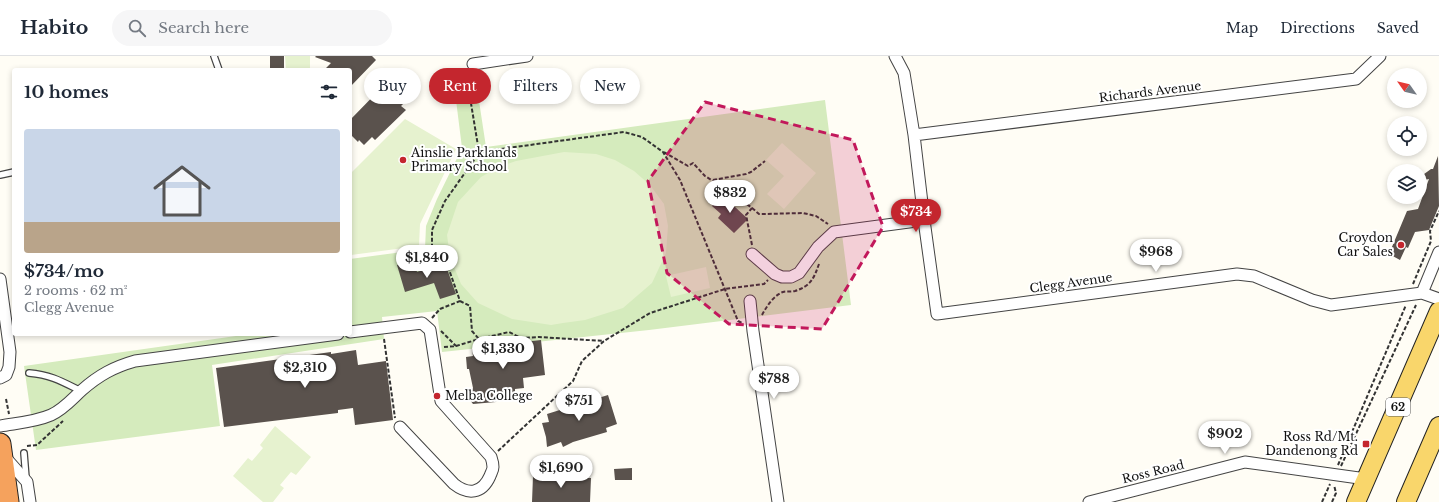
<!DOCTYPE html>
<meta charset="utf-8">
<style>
:root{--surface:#fff;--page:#f6f6f7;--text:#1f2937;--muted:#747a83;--line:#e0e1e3;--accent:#c4262e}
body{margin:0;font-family:"Libre Baskerville",serif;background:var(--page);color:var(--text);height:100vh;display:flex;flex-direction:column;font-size:15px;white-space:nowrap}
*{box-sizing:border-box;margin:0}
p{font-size:13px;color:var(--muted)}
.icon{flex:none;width:22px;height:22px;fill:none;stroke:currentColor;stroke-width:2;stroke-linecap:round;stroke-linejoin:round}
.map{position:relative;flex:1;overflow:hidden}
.side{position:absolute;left:12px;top:12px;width:340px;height:268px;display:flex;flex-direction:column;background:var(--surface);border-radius:4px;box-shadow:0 2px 6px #0003}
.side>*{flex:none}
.hud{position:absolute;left:364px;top:12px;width:380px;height:36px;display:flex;gap:8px}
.needle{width:26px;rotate:304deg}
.tools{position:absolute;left:1387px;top:12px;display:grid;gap:8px}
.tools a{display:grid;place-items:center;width:40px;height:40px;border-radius:50%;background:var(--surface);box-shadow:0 2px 6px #0003;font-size:20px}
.price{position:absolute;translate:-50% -34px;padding:0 9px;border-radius:14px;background:#fff;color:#222;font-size:13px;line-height:26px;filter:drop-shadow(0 1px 2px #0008)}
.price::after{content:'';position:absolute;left:50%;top:24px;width:12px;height:9px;margin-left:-6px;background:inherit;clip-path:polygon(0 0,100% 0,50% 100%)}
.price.active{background:var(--accent);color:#fff}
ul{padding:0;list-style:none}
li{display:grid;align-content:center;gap:8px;height:212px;padding:0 12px}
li+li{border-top:1px solid var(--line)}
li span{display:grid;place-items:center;height:124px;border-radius:4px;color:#555}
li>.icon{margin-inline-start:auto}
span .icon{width:72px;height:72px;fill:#fffc;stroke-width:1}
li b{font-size:17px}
h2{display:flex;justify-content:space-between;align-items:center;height:48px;padding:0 12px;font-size:17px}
.pill{padding:0 14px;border-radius:18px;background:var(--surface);box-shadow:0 2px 6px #0003;font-size:14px;line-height:36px}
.pill.active{background:var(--accent);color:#fff}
header{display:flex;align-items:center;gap:24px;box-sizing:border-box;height:56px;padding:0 20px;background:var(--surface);border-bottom:1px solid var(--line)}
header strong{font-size:19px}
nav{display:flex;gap:22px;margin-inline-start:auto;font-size:14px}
.search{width:280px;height:36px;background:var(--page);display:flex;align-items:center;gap:10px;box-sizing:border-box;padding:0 14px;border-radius:22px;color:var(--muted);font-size:15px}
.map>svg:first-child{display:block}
.green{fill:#d5ebbd}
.pitch{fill:#e6f2cf}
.building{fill:#5a524d}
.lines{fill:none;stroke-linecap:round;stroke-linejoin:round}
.lane-casing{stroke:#444;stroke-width:8}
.street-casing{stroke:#444;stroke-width:13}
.primary-casing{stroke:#222;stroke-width:20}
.highway-casing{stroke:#222;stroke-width:23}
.path{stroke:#333;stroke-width:2;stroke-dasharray:4 2;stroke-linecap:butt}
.lane{stroke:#fff;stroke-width:5.5}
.street{stroke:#fff;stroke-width:11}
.primary{stroke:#f9d66b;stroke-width:18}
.highway{stroke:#f5a25d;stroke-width:21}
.marked{fill:#c2185b;fill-opacity:0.2;stroke:#c2185b;stroke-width:3;stroke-dasharray:8 5;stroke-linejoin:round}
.poi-dot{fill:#c4262e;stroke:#fff;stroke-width:1.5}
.labels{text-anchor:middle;stroke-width:4;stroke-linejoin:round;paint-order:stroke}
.shield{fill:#fff;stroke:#585858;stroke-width:1}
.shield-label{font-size:11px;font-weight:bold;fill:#111}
.street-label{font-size:12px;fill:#111;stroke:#fff}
.poi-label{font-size:12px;fill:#111;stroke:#fff;text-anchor:start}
</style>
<header>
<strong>Habito</strong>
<div class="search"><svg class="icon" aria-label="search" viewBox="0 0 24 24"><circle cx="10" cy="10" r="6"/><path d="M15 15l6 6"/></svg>Search here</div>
<nav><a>Map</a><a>Directions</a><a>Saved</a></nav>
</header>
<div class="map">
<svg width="1439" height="446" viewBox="0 0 1439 446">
<rect width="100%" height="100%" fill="#fffdf5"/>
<!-- green -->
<path class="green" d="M476 25 486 91 825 44 851 249 649 274 442 296 437 255 382 261 384 283 212 309 220 370 36 394 24 310 250 278H350V203L425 193 426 170 437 143 462 92 454 28Z"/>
<!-- pitch -->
<path class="pitch" d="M285 0H310V14H286Z
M405 63 456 93 420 168 419 190 351 199 350 118Z
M782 87 816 117 784 153 767 138 784 120 766 104Z
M564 96 596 98 615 104 634 115 650 129 664 148 668 170 666 197 652 227 623 252 585 264 563 267 551 269 512 263 478 247 461 228 450 201 447 179 458 146 481 121 499 111 516 105Z
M706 211 710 232 671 241 666 220Z
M275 370 311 401 296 419 291 416 280 429 284 432 273 446H263L233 420 248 402 252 405 263 392 260 389Z"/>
<!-- building -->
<path class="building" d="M270 0H284V14H270Z
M316 0H372L376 4 350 31V14H324L331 7 315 1Z
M389 24 408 43 401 50 406 54 375 84 372 81 364 89 359 84 358 86 350 78V64Z
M1438 100 1439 150 1429 174 1415 176 1408 192 1406 191 1400 204 1389 198 1407 155 1418 153 1429 123 1420 125V121L1431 113H1433Z
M722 139 748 163 734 177 718 162 721 158 712 150Z
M413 204 417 216 445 207 456 238 440 243 434 227 405 236 397 209Z
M541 284 545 319 523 322 524 332 515 333V337L497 341 496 346 473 348 467 340 473 332 469 313H467L466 301 473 300 472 293 509 288 510 295 525 293 524 286Z
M356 294 358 309 386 305 393 364 355 369 353 352 338 354V357L224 371 216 312 331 296V298Z
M608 339 617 368 606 372 607 376 573 386 563 391 561 386 547 391 546 381 542 367 549 366 547 358Z
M632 412V424H615L614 413Z
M533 420 591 422 590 446H532Z"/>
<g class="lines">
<!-- lane casing -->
<g class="lane-casing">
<path id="lane" d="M214 0 219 14
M0 119 14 116
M29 317C51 319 61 325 81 335
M24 397 26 422"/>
</g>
<!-- street casing -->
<g class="street-casing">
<path id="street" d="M473 8 527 0
M914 79 1356 23 1380 0
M924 164 937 258 1237 218 1254 220 1312 244 1331 249 1422 237 1439 243
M752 198 775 218 782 221H791L799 217 818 191 834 176 924 164 914 79 904 17 895 0
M0 223 10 296 9 311 6 319 0 322
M1422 237 1439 196
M750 245 753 275 778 446
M350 276 422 267 430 274 441 345 491 401C492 404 493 408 493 411 493 414 491 417 490 420 482 438 468 439 454 428L400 371
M0 370C17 367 35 366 51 359 64 353 72 343 82 334 99 319 114 311 135 305L338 278
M4 400 27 426 30 446
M1089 446 1245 406 1366 423"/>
</g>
<!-- primary casing -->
<g class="primary-casing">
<path id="primary" d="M1356 446 1439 255
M1406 446 1439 370"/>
</g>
<!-- highway casing -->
<g class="highway-casing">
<path id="highway" d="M0 388 8 446"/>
</g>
<!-- path -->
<path class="path" d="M467 23 479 96 624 76 642 81 663 96 680 124 738 265 742 267
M664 96 688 110 693 107 705 120 734 138 752 152 746 159 752 189
M713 124 746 118 751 116 765 105
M752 152 759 158H764L803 157 816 160 828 168
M1413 228 1431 185 1430 175 1439 155
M460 245 470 250 472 275 479 283 509 276 521 282 539 281 604 285
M762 259C767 250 773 240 783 236 787 235 791 236 795 235 811 230 814 222 819 208
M432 262 440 253 460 245 446 205 432 194V174L445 145 479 97
M441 275 456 290
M384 283 395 362
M444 291 456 290 479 283
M6 343 9 358
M27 390 37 389 63 365
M498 395 573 325 582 305 604 285 650 257 725 233 764 228 768 224
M1338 409 1406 249
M1341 410 1416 249
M1322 446 1330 428
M1332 446 1336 437 1334 429"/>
<!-- lane -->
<use href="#lane" class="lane"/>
<!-- street -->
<use href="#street" class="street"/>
<!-- primary -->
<use href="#primary" class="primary"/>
<!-- highway -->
<use href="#highway" class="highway"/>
</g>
<!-- marked area -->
<path class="marked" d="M705 46 853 84 883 171 822 273 729 268 667 217 648 125Z"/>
<!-- markers -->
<g class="poi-dot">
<circle cx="403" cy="104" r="4"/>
<circle cx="1401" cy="189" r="4"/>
<circle cx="437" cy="340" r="4"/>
<rect x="1362" y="384" width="8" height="8" rx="2"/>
</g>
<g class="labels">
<!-- shield labels -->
<rect class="shield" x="1386" y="342" width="24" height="18" rx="3"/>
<g class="shield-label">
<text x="1398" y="355">62</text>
</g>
<!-- street labels -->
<g class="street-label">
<text transform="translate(1150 36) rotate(-7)" y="4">Richards Avenue</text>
<text transform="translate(1071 227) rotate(-8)" y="4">Clegg Avenue</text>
<text transform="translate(1153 416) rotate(-14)" y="4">Ross Road</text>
</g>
<!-- poi labels -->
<g class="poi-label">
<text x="411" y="101">Ainslie Parklands<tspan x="411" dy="14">Primary School</tspan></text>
<text x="1393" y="186" text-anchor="end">Croydon<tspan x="1393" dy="14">Car Sales</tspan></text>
<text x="445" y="344">Melba College</text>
<text x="1358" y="385" text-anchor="end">Ross Rd/Mt.<tspan x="1358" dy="14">Dandenong Rd</tspan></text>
</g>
</g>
</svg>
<div class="tools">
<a><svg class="needle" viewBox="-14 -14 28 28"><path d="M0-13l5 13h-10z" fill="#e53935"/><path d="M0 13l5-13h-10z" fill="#747a83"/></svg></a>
<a><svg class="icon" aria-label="locate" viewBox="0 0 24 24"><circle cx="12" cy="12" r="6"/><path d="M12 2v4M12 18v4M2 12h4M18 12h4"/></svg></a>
<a><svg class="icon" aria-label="layers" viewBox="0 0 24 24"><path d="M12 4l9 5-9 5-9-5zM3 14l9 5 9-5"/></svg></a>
</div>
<b class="price" style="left:730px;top:158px">$832</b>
<b class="price active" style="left:916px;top:177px">$734</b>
<b class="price" style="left:1156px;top:217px">$968</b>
<b class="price" style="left:427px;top:223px">$1,840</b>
<b class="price" style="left:503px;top:314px">$1,330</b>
<b class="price" style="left:305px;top:333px">$2,310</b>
<b class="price" style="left:774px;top:344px">$788</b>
<b class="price" style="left:579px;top:366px">$751</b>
<b class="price" style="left:1225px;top:399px">$902</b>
<b class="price" style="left:561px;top:433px">$1,690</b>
<div class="hud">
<a class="pill">Buy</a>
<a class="pill active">Rent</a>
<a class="pill">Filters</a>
<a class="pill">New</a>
</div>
<section class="side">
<h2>10 homes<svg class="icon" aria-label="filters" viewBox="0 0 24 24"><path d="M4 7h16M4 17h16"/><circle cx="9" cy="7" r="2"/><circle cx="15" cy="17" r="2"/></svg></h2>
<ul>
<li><span style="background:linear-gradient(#c9d6e8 75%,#b9a48a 0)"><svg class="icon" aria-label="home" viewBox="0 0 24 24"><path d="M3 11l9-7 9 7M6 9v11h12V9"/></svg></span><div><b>$734/mo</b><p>2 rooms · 62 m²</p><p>Clegg Avenue</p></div></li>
</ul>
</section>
</div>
